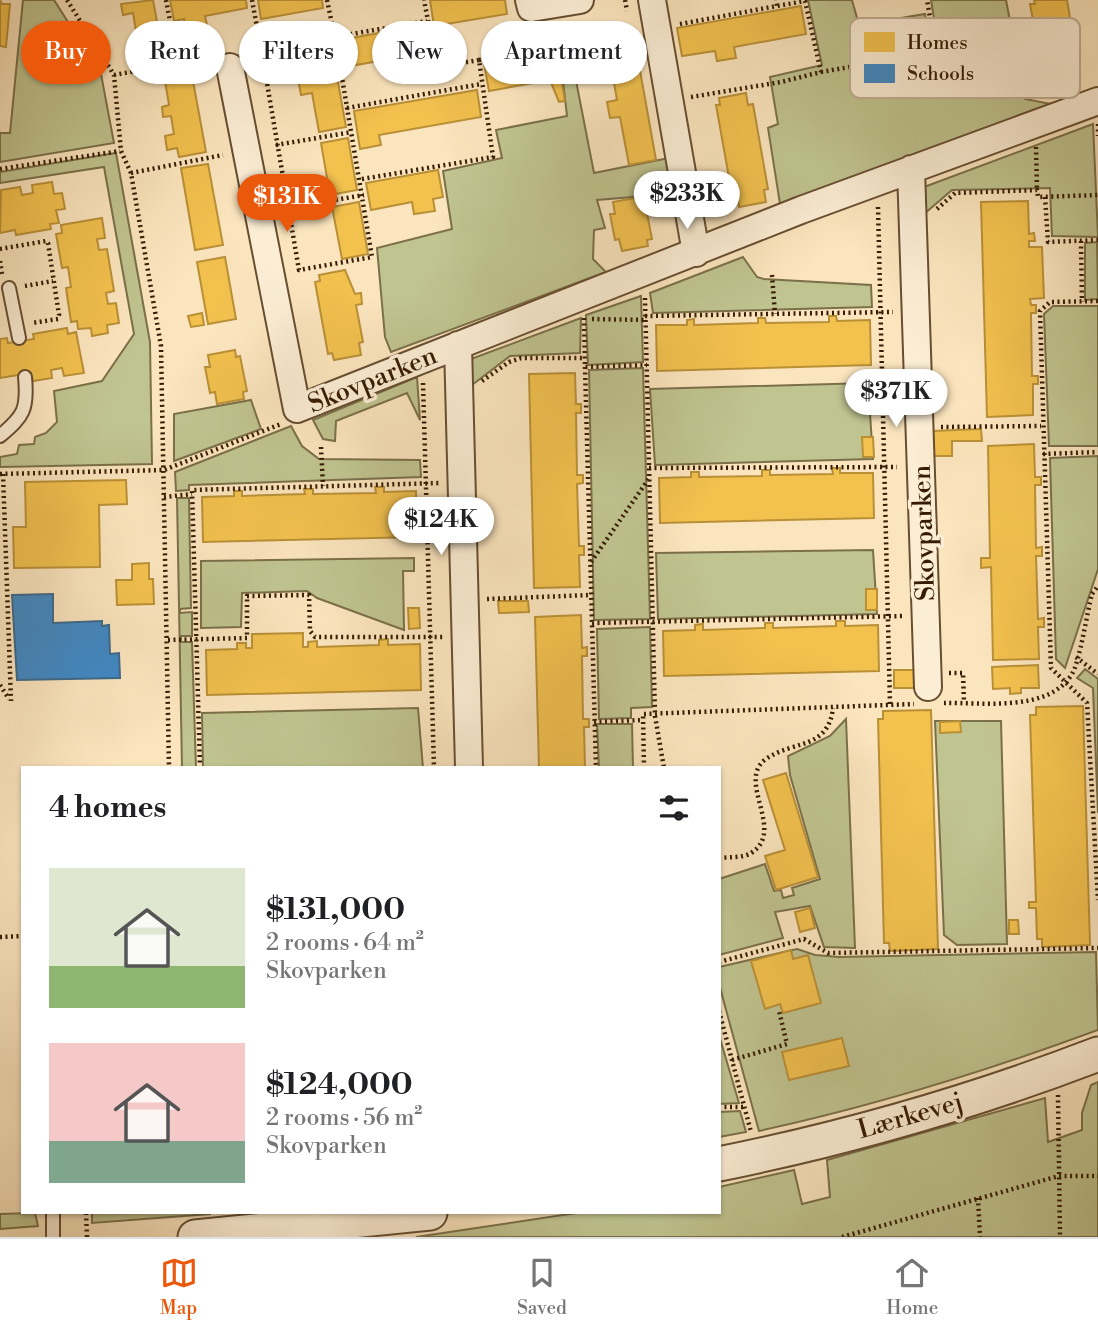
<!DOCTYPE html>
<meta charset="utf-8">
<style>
:root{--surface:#fff;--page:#f6f6f6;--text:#202124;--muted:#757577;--line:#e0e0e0;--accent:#ea580c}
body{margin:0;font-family:"Libre Bodoni",serif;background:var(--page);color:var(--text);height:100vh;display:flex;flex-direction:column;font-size:26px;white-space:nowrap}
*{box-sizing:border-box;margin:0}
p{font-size:23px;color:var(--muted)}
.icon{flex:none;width:38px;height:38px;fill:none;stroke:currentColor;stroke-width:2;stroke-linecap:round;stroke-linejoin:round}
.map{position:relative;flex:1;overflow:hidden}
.panel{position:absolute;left:21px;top:766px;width:700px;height:448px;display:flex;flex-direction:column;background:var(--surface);border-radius:0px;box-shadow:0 2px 5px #0004}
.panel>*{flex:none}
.hud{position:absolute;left:21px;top:21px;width:700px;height:63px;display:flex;gap:14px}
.price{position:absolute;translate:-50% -60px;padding:0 16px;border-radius:24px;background:#fff;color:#222;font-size:23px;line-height:46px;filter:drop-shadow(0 2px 4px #0008)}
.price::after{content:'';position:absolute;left:50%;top:42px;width:21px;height:16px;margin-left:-10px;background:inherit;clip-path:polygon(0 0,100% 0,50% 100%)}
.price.current{background:var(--accent);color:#fff}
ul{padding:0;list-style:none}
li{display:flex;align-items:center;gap:21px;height:175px;padding:0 28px}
li span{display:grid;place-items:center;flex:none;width:196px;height:140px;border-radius:0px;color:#555}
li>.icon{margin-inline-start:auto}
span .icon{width:84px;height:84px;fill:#fffc;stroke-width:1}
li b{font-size:30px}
h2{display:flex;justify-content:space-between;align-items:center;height:84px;padding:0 28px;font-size:30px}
.tag{padding:0 24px;border-radius:32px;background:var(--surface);box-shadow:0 2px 5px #0004;font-size:24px;line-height:63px}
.tag.current{background:var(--accent);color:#fff}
.menu{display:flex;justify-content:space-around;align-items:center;height:98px;border-top:2px solid var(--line);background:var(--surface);font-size:19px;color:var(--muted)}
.menu a{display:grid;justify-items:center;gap:4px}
.menu .current{color:var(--accent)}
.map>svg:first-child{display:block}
.green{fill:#c0c490;stroke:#7b7049;stroke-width:2}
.homes{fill:#f2c14e;stroke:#ba9037;stroke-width:2}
.schools{fill:#3f88c5;stroke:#3c688a;stroke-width:2}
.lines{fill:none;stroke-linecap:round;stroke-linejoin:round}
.service-casing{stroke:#674e31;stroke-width:16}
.minor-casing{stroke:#674e31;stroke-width:30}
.tertiary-casing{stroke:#674e31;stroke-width:37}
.path{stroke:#361c02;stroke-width:4.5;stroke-dasharray:2 3.5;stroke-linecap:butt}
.service{stroke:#fceed5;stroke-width:12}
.minor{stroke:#fceed5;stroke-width:26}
.tertiary{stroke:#fceed5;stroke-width:33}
.labels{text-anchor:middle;stroke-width:7;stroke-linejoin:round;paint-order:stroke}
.street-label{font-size:26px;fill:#361c02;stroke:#fceed5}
.key{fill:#fceed5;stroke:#c1af96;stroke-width:2}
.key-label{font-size:19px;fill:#361c02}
</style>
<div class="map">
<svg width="1098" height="1237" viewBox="0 0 1098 1237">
<rect width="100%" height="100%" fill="#fbe5be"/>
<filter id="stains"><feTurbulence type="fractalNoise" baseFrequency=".00286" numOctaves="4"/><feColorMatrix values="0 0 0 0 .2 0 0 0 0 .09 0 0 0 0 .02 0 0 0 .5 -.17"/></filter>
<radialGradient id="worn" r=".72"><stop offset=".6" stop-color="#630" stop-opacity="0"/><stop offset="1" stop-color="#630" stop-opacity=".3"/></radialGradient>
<!-- green -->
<path class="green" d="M23 0H54L101 74 114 143 0 162V133H10Z
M808 0H852L859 25 925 14 932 50 939 49 931 0H1006L1025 99 1051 104 780 204 768 128 778 124 770 77 822 65Z
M560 54 571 55 594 173 669 158V194L597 200 605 228 594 230 593 259 606 272 391 352 385 337 377 248 452 229 443 171 502 158 496 130 567 116Z
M1093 124 1098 237 1052 236 1050 188 952 190 924 214V187Z
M116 153 150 342 152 464 0 467V457L17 454 19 445 34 444 35 437 46 433 57 422 54 391 102 381 134 334 104 167 0 183V172Z
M1097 242 1098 299 1085 300V243Z
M743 257 757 277 764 279 871 285 872 307 653 313 650 293Z
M641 296 643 362 588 365 586 315Z
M1053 306H1098V446H1049L1044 314Z
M581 318 580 353 510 356 472 385 471 359Z
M643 368 650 619 594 620 589 370Z
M417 377 420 420 407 393 336 421 335 441 323 439 313 420Z
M868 383 873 459 655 465 650 389Z
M251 400 261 429 174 461V414Z
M291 426 302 446 319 459 420 460 421 477 189 485V490L176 491 175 472Z
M1098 456V569L1065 668 1056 659 1050 458Z
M177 498H189L191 608 180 609V613L192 612V636H181V642H192L196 768H182Z
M873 550 877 614 658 619 656 553Z
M414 558V571H403L404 630 317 598 307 591 242 593 241 627 201 628V561Z
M650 627 652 707 631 708V718L599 719 597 629Z
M1085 669 1098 679V813L1093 688 1077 678Z
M418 708 423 768H203L202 713Z
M846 719 855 948 824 947 810 906 775 912 783 938 719 955V879L765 864 774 891 781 890 783 898 794 895 792 888 820 879 790 775 788 756 830 736Z
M935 721H1001L1007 944 957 945 944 935Z
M597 724H632L633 768H599Z
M797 949 815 955 839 957 1096 952 1098 1030C987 1071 874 1106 759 1131L719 984V967Z
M719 1035 739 1103 719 1104Z
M1098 1082V1237H416L576 1213H719V1187L794 1170 802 1204 830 1197 827 1160 1045 1098 1048 1142 1082 1130V1113L1091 1085Z
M740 1111 746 1132 719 1137V1112Z
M35 1213 38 1226 0 1229V1214Z
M92 1213H210V1214L92 1223Z"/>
<!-- homes -->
<path class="homes" d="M0 0 2 4H10L6 47 0 46Z
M153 0 159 33 137 37 133 13 123 15 121 4Z
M170 0H246L247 8 205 16 207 25 185 29 184 19 174 21Z
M258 0H322L323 8 261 19Z
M430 0H505L507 14 434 26Z
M1034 0H1067L1080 76 1076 77 1077 84 1042 89 1041 65 1030 67 1028 48 1038 47 1030 4H1035Z
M801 6 806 34 734 47 736 58 717 61 715 51 682 56 677 28Z
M423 25 428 52 414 55 416 65 403 67 401 57 345 67 340 40Z
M634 37 656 160 629 165 620 117 610 118 607 102 617 100 607 42Z
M556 51 565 101 559 102 550 80 489 91 484 64Z
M333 54 346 127 319 132 312 93 301 95 298 79 309 77 306 59Z
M191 70 206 152 179 157 177 148 167 150 165 136 174 134 171 116 163 117 162 107 169 105 164 75Z
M477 90 481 117 379 135 381 145 360 149 354 111Z
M746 93 748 105 753 104 768 189 764 190 766 202 739 207 738 200H733L716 105H720L719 98Z
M348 138 357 190 330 195 321 143Z
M208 164 223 245 195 250 181 168Z
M438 170 443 197 433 199 435 211 414 214 412 202 371 210 366 183Z
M52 182 54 194 62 193 65 209 56 210 59 223 50 224 51 229 16 235 15 230 0 233 1 190 20 187 22 195 33 193 32 185Z
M640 197 641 204 645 203 652 239 647 240 648 246 622 251 619 239 615 240 610 214H615L613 202Z
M1028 201 1029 234 1034 233 1035 241H1029V247H1042L1044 298 1030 299 1031 305H1036V313H1031L1032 376H1038V384H1033V415L987 417 981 202Z
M359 202 368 254 342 259 332 207Z
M102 218 105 238 97 239 99 250 107 249 114 291 106 293 108 304 116 303 119 323 107 325 108 333 92 336 91 328 78 329 77 321 71 322 66 288 71 287 68 267 62 268 56 234 62 233 61 225Z
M225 257 236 319 208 324 197 262Z
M345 270 355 294 361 293 362 304 356 305 363 342 359 343 361 355 334 360 332 353 328 354 315 282 320 281 319 275Z
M202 313 204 325 191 327 188 316Z
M829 316H836L837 321 870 320 871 365 657 371 656 325H687V320L694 319V325L758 323V318H765L766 323 829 322Z
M67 328 68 334 76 332 84 373 64 376 62 368 51 370 52 378 33 381 31 373 0 378V339L7 338 8 343 34 339 33 334Z
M235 350 236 357 240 356 247 391 243 392 244 399 217 404 215 392 210 393 205 367H210L208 355Z
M575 373 576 404H581V413H576L577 475H583V483L577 484 579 546H584V555H579L580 587 534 588 529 374Z
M981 429 982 441H952V456H934L933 431Z
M862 437H873L874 457H863Z
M1034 444 1035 477H1041V485H1035L1036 548 1042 547V556H1036L1038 619 1044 618V627H1038L1039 659 993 660 991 567 981 568V558H990L988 446Z
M832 468H840V473H873L874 518 660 523 659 478 691 477V472H699V477L762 476V470H770V475L833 474Z
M126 480 127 504 99 505 100 567 14 568 13 527H26L25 482Z
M375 487H384V492L416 491 417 537 203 542 202 497 234 496V491H242V496L305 494 304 489H313V494L376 493Z
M149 563V579H153L154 604 117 605 116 580H132V564Z
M866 589H877V610H866Z
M498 601H528L529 612 499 613Z
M408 608H419L420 628 409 629Z
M581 615 582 648 587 647V656H582L583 719H589V727H584L585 768H539L535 617Z
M836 621H845V626L878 625 879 671 664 676 663 631 695 630V625L703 624V630L765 628V623H773V628L836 626Z
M303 633V647H308V642L317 641V647L379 645V640L388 639V645L420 644 421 690 207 695 206 650 237 649V643H246V648H252V634Z
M1038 665 1039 688H1021V693L1010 694V688L993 689 992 667Z
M894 670H919L920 688H894Z
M1083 706 1090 945 1042 947V939H1037L1036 908H1029V902H1036L1030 715H1036V707Z
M931 710 938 949 890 951 889 943H884L878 719H883V711Z
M960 721 961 732 940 733V722Z
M786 773 818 877 776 890 765 856 785 850 763 780Z
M810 908 815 928 800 932 795 912Z
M1009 920H1018L1019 934H1009Z
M791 950 793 959 808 955 821 1003 783 1013 780 1004 765 1009 751 961Z
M842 1038 849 1066 789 1080 782 1052Z"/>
<!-- schools -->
<path class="schools" d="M53 594V623L102 621V626L109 625 110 654 119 653 120 678 17 680 12 595Z"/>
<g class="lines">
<!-- service casing -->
<g class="service-casing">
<path id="service" d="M9 288 19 338
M0 436C24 416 28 409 25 377
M53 1213V1237"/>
</g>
<!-- minor casing -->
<g class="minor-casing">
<path id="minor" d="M529 0 531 8 580 0
M652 0 696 253
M230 67 297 409 801 210 1098 101
M911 169 928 687
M458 345 469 768"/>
</g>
<!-- tertiary casing -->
<g class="tertiary-casing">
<path id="tertiary" d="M719 1164C848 1138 976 1101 1098 1054
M195 1237 430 1213"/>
</g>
<!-- path -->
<path class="path" d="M67 0 114 75 121 151 131 173 161 346 169 768
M166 0 178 63
M327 0 337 48 263 60 299 270 372 257 337 48
M625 0 627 11
M680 24 777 6 776 0
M535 31 539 51
M334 37 427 21
M479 60 637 32
M251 63 263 60 252 0
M821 72 936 52 927 0
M114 75 195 60 208 67
M691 97 781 82 821 72 805 1 777 6
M347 108 481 84
M1098 124V136
M276 145 352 132
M1036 147 1037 190
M0 169 120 151
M131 173 223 155
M362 179 493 157 479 60 437 67 424 0
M1045 197 1048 242 1098 240
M878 207 890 705
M287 208 364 195
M937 209 955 193 1037 190 1038 197 1098 195
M1081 241 1082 302
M0 249 46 241 48 243 59 315 58 319 32 323
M0 261 2 274
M772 275 775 314
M25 286 53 281
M645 298 655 716 664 768
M1098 301 1050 302 1040 311 1051 668 1087 703 1098 900
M645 316 893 312
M584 318 585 367 647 365
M592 319 646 320
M585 367 596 768
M482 381 509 362 521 358H585
M423 383 434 768
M941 427 1041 426
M321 447 323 486
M1043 454 1098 452
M649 468 897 467
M0 474 164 470 281 424
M3 474 11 701
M164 497 192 494
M591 562 650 477
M487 599 591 595
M592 623 904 616
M168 640 247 638V596L309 595 310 631 315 637H444
M1076 657 1098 674
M949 673H963L964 703
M0 685 9 699
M944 703C982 702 1048 713 1072 674 1080 661 1087 612 1092 594L1098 586
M594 722 643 720
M200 768 192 490 441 483
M644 768 643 714 914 704
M719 858C729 857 743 858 751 853 787 831 735 781 766 759 793 740 828 750 833 708
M0 937 23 936
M719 962 804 939 828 953 1098 948
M719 1011 751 1132
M732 1060 787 1044 779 1011
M1058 1095 1060 1237
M719 1107H744
M978 1198 980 1237
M86 1213 87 1237
M842 1237 1059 1176H1098"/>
<!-- service -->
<use href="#service" class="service"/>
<!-- minor -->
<use href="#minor" class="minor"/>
<!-- tertiary -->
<use href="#tertiary" class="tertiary"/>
</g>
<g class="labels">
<!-- street labels -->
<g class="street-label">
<text transform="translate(372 379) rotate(-22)" y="9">Skovparken</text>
<text transform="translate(923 533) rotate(-92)" y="9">Skovparken</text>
<text transform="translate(910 1115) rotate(-16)" y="9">Lærkevej</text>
</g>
</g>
<!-- legend -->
<rect x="850" y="18" width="230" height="80" rx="10" class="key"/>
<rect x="864" y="32" width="31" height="20" fill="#f2c14e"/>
<rect x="864" y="64" width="31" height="19" fill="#3f88c5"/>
<g class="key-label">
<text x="907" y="49">Homes</text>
<text x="907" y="80">Schools</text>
</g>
<rect width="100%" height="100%" filter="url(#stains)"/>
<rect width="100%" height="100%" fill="url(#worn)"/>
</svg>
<b class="price" style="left:687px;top:231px">$233K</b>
<b class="price current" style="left:287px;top:234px">$131K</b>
<b class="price" style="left:896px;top:429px">$371K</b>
<b class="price" style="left:441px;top:557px">$124K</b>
<div class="hud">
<a class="tag current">Buy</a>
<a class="tag">Rent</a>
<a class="tag">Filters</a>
<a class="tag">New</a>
<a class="tag">Apartment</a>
</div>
<section class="panel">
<h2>4 homes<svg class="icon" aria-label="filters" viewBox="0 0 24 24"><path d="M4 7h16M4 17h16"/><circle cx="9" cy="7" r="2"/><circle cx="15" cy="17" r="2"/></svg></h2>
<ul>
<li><span style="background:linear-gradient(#dfe7d0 70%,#8fb573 0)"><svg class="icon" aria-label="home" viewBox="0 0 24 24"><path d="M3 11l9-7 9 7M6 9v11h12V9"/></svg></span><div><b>$131,000</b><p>2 rooms · 64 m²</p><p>Skovparken</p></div></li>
<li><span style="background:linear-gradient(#f6c9c9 70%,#7fa58c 0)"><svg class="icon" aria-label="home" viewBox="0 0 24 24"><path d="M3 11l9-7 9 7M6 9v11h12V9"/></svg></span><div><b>$124,000</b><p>2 rooms · 56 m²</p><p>Skovparken</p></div></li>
</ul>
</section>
</div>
<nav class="menu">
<a class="current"><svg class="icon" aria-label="map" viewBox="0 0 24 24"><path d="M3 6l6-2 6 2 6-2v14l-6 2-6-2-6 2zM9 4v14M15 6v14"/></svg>Map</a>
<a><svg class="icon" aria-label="saved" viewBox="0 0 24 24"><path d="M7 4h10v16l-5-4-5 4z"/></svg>Saved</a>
<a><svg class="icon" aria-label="home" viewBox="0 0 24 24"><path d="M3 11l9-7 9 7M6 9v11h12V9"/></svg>Home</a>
</nav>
